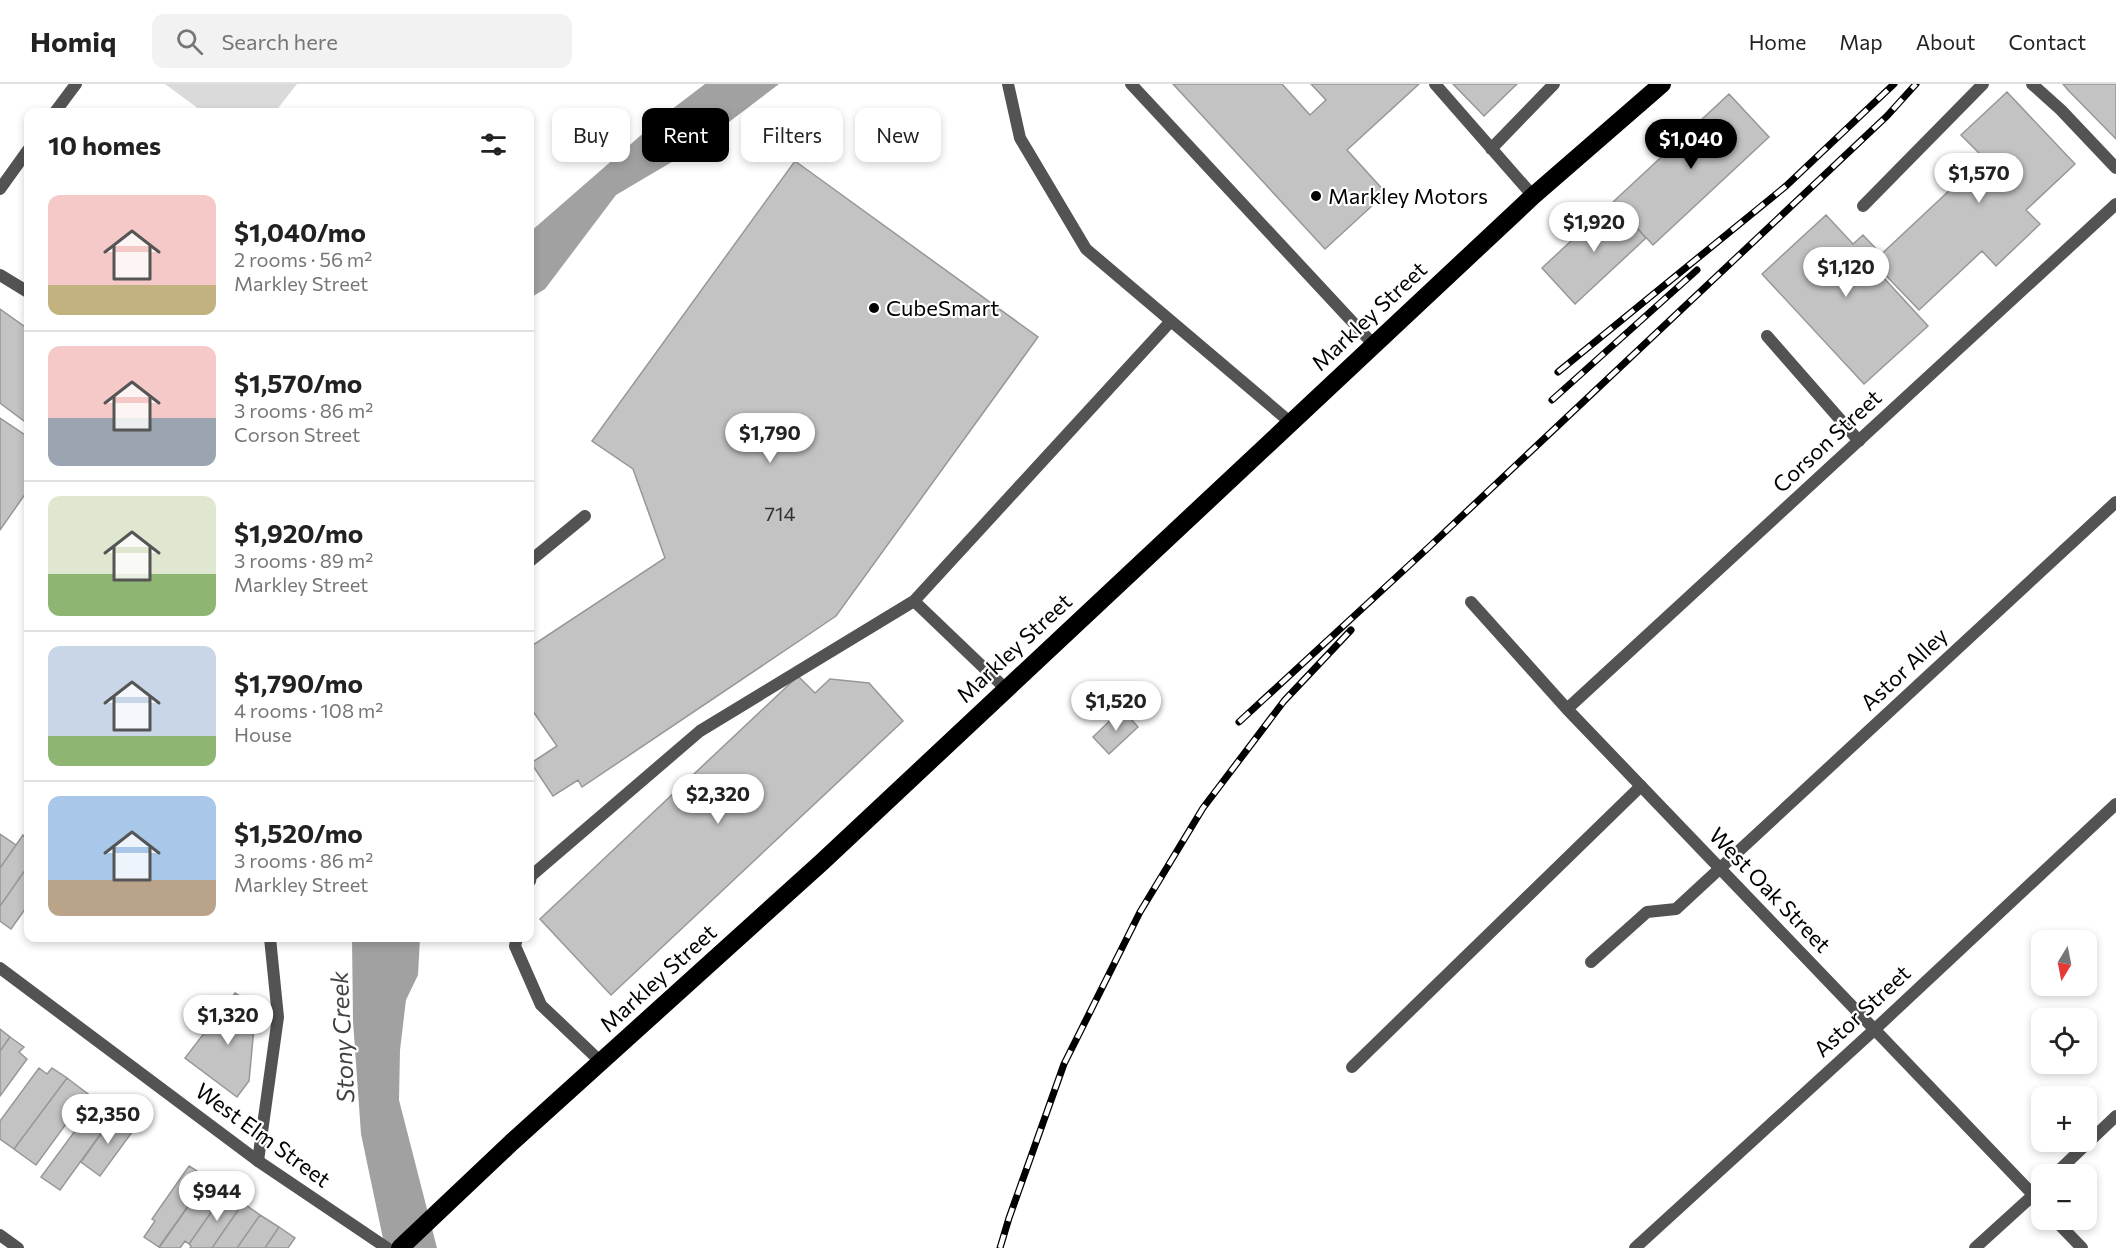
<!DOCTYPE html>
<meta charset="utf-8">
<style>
:root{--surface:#fff;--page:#f2f2f2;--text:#222;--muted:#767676;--line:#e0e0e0;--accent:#000}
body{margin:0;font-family:Commissioner,sans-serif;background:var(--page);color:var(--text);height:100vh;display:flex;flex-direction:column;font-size:22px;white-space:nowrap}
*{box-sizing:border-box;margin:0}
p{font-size:20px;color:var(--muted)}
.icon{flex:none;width:33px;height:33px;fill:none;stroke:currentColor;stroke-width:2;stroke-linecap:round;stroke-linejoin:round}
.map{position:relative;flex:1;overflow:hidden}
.panel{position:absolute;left:24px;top:24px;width:510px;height:834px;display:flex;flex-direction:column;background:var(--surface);border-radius:12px;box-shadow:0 3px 9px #0003}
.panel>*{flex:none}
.banner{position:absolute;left:552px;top:24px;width:570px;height:54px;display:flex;gap:12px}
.needle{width:39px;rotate:190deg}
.fabs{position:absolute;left:2031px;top:846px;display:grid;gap:12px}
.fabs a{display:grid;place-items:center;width:66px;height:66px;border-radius:12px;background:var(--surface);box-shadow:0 3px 9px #0003;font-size:30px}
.price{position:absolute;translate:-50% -51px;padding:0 14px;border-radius:21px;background:#fff;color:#222;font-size:20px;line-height:39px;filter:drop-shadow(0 2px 3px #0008)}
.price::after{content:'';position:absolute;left:50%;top:36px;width:18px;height:14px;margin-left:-9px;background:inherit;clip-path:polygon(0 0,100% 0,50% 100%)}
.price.on{background:var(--accent);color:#fff}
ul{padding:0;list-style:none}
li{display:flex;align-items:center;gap:18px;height:150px;padding:0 24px}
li+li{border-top:2px solid var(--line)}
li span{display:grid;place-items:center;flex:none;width:168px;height:120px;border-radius:12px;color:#555}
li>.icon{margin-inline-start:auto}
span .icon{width:72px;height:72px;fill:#fffc;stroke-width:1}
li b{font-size:26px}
h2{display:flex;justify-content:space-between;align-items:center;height:72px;padding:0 24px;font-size:26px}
.pill{padding:0 21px;border-radius:12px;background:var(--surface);box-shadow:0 3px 9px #0003;font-size:21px;line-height:54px}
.pill.on{background:var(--accent);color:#fff}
header{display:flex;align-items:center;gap:36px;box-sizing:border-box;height:84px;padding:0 30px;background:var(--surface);border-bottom:2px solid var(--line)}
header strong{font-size:28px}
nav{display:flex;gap:33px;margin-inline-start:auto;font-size:21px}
.search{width:420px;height:54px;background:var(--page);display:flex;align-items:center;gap:15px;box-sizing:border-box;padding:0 21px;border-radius:12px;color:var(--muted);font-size:22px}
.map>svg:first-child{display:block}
.green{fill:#dadada}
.water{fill:#a1a1a1}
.building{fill:#c3c3c3;stroke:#979797;stroke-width:1.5}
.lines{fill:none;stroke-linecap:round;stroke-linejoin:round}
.lane{stroke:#535353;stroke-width:12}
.street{stroke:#535353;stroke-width:12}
.highway{stroke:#000;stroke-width:18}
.rail-casing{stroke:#000;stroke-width:7}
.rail{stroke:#fff;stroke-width:4.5;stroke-dasharray:14;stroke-linecap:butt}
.poi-dot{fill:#000;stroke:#fff;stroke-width:2}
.labels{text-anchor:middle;stroke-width:4.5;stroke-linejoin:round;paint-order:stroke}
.number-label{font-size:20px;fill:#313131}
.poi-label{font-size:22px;fill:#000;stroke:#fff;text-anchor:start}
.street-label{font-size:22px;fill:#000;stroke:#fff}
.water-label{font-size:24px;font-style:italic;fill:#424242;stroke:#fff}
</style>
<header>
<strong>Homiq</strong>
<div class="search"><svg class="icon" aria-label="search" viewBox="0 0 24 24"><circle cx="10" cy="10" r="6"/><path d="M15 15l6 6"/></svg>Search here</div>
<nav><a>Home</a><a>Map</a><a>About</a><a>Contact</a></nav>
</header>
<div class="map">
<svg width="2116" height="1164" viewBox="0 0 2116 1164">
<rect width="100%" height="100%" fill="#fff"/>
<!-- green -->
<path class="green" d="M165 0H297L275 28H203Z"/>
<!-- water -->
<path class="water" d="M705 0H779L692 66 616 111 545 205 530 214V148L663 32Z
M352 854H420L418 891 406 916 400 966 399 1016 437 1164H385L361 1050 353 937Z"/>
<!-- building -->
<path class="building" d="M1173 0H1282L1310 31 1326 16 1311 0H1419L1347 66 1386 109 1325 165Z
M1453 0H1517L1484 32Z
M2063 0H2116V55L2068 6Z
M2007 8 2075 80 2026 126 2040 140 1996 182 1982 167 1919 226 1873 178 1984 74 1961 51Z
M1729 10 1769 53 1653 161 1613 118Z
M795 77 1038 253 836 532 582 703 578 696 553 712 531 679 557 662 530 623V563L665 474 633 385 592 357Z
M1613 118 1646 154 1575 220 1542 184Z
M1826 131 1853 160 1863 151 1881 170 1871 180 1928 242 1864 300 1762 190Z
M0 225 28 245V340L0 319Z
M0 334 28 353V406L0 446Z
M798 592 815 609 830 595 869 599 903 637 611 911 540 835Z
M1122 625 1138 643 1109 670 1093 653Z
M0 750 16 761 0 784Z
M23 751 28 756V782L0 822V784Z
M28 782V821L11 845 0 837V822Z
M235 909 256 922 249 997 237 1013 185 974Z
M0 945 10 953 0 967Z
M10 953 24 963 19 968 27 975 0 1012V967Z
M39 984 47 990 52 984 67 994 14 1065 0 1055V1037Z
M67 994 88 1010 36 1081 14 1065Z
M97 1017 115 1030 60 1106 41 1093Z
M115 1030 135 1044 100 1092 81 1078Z
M189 1082 208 1094 159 1163 144 1153 155 1137 152 1135Z
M208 1094 226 1107 189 1160 185 1157 180 1164H159Z
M226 1107 243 1119 212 1164H190L191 1162 189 1160Z
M243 1119 260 1131 237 1164H212Z
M260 1131 279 1143 265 1164H237Z
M279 1143 295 1154 288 1164H265Z"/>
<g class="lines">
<!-- lane -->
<path class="lane" d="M1008 0 1020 54 1086 165 1290 338
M1131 0 1373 260
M1435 0 1533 112
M2032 0 2061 26 2116 84
M1491 65 1554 0
M1863 122 1983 0
M0 191 28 208
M1767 252 1859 357
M530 477 585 432
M914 517 1006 605
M530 797 531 792 700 647 914 517 1171 237
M517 854 515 862 541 921 601 978
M1591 878 1647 828 1676 825 2116 418
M1352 983 1641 702
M258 1077 278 933 270 854
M2055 1090 2116 1032
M0 1151 18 1164
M1975 1164 2042 1103"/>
<!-- street -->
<path class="street" d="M55 28 76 0
M0 105 28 66
M1471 518 1567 625 2042 1120
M1567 625 2116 120
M0 884 258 1077 387 1164
M2055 1136 2082 1164
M1635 1164 1874 946 2116 720"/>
<!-- highway -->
<path class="highway" d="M400 1164 512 1058 822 778 1533 112 1662 0"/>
<!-- rail casing -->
<g class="rail-casing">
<path id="rail" d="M1558 288 1786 102 1894 0
M1552 316 1697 186
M1239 638 1429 463 1887 32 1916 0
M1000 1164 1009 1134 1064 980 1140 828 1203 724 1284 617 1351 546"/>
</g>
<!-- rail -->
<use href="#rail" class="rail"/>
</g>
<!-- markers -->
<g class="poi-dot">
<circle cx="1316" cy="112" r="6"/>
<circle cx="874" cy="224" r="6"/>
</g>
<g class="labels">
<!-- number labels -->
<g class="number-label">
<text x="780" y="437">714</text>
</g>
<!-- poi labels -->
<g class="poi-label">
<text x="1328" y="120">Markley Motors</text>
<text x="886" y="232">CubeSmart</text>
</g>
<!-- street labels -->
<g class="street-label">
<text transform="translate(1369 232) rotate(-43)" y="8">Markley Street</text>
<text transform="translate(1827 357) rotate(-43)" y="8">Corson Street</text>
<text transform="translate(1014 564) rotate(-43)" y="8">Markley Street</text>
<text transform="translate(1904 585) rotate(-43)" y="8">Astor Alley</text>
<text transform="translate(1770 806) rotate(46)" y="8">West Oak Street</text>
<text transform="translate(658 894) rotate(-42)" y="8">Markley Street</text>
<text transform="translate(1862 927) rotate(-43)" y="8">Astor Street</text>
<text transform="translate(263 1051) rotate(36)" y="8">West Elm Street</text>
</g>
<!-- water labels -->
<g class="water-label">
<text transform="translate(343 953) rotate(-93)" y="8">Stony Creek</text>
</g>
</g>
</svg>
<div class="fabs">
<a><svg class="needle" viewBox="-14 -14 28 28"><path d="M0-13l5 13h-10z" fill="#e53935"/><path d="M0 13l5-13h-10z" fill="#767676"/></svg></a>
<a><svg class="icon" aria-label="locate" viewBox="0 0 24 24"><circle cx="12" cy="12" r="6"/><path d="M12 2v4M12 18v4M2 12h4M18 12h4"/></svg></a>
<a>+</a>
<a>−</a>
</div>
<b class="price on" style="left:1691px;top:86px">$1,040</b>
<b class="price" style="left:1979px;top:120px">$1,570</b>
<b class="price" style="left:1594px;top:169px">$1,920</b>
<b class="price" style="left:1846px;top:214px">$1,120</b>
<b class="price" style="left:770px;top:380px">$1,790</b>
<b class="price" style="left:1116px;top:648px">$1,520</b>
<b class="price" style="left:718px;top:741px">$2,320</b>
<b class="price" style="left:228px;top:962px">$1,320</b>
<b class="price" style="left:108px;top:1061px">$2,350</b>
<b class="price" style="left:217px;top:1138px">$944</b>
<div class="banner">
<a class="pill">Buy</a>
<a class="pill on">Rent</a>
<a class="pill">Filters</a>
<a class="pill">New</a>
</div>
<section class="panel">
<h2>10 homes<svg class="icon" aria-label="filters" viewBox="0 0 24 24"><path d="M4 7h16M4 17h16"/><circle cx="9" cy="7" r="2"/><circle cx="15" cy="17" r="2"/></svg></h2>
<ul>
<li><span style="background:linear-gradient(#f6c9c9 75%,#c2b280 0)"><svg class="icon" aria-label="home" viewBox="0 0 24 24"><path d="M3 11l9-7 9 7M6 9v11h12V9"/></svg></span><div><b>$1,040/mo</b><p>2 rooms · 56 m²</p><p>Markley Street</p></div></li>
<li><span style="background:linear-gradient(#f6c9c9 60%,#9aa5b1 0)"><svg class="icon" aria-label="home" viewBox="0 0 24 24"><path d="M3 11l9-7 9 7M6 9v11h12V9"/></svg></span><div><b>$1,570/mo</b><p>3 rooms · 86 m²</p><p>Corson Street</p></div></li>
<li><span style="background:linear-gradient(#dfe7d0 65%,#8fb573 0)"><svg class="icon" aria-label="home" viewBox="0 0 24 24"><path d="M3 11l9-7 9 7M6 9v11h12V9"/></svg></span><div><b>$1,920/mo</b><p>3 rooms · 89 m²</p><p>Markley Street</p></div></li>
<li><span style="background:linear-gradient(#c9d6e8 75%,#8fb573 0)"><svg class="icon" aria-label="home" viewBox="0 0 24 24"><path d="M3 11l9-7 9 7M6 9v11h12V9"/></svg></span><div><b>$1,790/mo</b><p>4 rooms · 108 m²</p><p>House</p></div></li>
<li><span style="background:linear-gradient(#a9c7e8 70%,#b9a48a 0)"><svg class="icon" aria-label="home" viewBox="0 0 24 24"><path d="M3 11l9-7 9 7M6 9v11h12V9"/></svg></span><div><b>$1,520/mo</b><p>3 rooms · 86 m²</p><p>Markley Street</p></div></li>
</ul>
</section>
</div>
